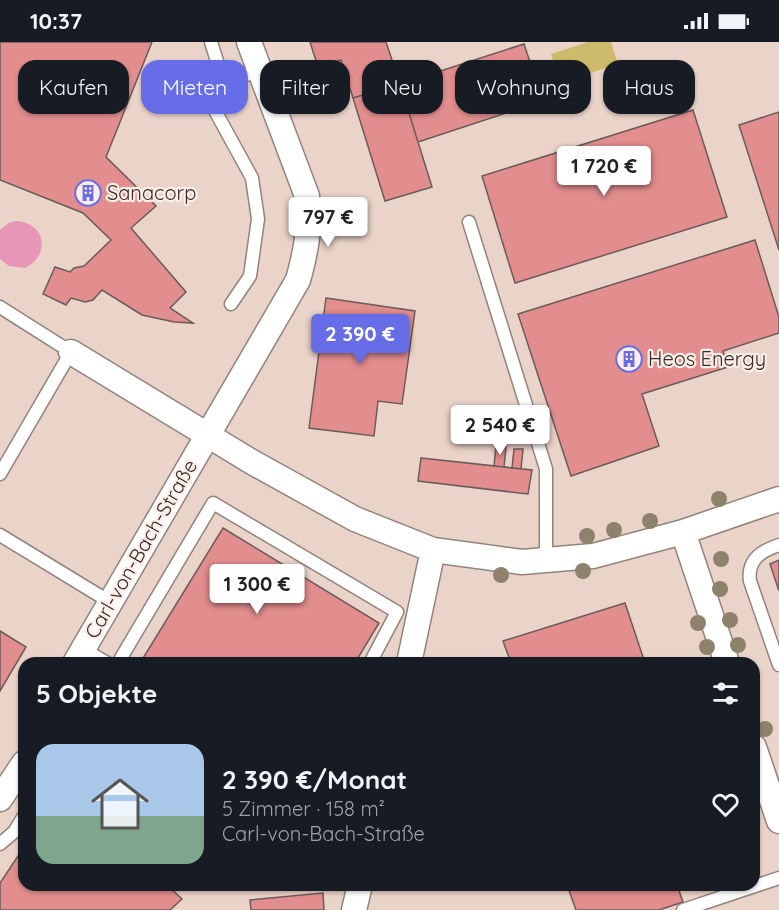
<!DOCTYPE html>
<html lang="de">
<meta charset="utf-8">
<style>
:root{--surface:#171b24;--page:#242831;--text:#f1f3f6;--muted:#9ea1a6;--line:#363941;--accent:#676de6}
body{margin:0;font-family:Quicksand,sans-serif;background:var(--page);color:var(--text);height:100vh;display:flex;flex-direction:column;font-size:22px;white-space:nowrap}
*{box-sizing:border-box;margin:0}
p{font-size:20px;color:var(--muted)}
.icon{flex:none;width:33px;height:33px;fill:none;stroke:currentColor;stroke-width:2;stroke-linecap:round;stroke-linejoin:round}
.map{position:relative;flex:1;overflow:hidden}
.drawer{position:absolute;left:18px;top:615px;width:742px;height:234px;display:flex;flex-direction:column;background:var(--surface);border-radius:18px;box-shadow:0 2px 4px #0004}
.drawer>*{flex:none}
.top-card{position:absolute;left:18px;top:18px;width:744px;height:54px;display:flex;gap:12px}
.price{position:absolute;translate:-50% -51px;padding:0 14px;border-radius:6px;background:#fff;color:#222;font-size:20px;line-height:39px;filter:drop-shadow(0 2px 3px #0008)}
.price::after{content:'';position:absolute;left:50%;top:36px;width:18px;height:14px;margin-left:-9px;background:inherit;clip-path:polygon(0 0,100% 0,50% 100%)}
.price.selected{background:var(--accent);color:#fff}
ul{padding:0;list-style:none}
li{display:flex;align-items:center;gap:18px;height:150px;padding:0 18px}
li+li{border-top:2px solid var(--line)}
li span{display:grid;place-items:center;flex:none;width:168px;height:120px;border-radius:18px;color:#555}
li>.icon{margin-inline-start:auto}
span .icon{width:72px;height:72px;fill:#fffc;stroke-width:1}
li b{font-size:26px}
h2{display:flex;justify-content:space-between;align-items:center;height:72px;padding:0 18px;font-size:26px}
.pill{padding:0 21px;border-radius:18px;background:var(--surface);box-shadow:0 2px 4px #0004;font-size:21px;line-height:54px}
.pill.selected{background:var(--accent);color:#fff}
.status{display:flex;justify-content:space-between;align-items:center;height:42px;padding:0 30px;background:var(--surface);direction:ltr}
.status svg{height:16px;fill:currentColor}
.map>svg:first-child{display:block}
.built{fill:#ead3c9;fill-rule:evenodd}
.green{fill:#cdba6a}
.water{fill:#e796b7}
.building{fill:#e28d8e;stroke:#6b5b5b;stroke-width:1.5}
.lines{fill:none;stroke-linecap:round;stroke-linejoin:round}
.service-casing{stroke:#92847d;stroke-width:15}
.minor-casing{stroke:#92847d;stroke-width:27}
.service{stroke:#fff;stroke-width:12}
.minor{stroke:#fff;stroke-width:24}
.tree{fill:#8f826c}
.labels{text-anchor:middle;stroke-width:4.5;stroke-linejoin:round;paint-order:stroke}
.poi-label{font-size:20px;fill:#332d2a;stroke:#ffeee7;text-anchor:start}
.street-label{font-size:20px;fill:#332d2a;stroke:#ffeee7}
</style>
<div class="status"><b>10:37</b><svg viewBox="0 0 49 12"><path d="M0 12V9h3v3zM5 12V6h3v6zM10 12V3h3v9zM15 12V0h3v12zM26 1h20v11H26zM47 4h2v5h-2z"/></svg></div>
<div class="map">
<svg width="779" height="868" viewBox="0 0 779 868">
<rect width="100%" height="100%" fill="#f1e1da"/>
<!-- built -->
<path class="built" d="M0 0H779V868H0ZM24 621H754V843H24Z"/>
<!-- green -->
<path class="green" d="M588 0H611L618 22 560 41 551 12Z"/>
<!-- water -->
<path class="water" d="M16 179C46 181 51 213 25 226L9 224 0 217V188L9 181Z"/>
<!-- building -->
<path class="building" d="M0 0H152L106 115 156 164 131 186 186 250 170 266 193 281 174 280 142 273 102 248 93 258 85 260 71 256 66 263 43 252 55 225 70 230 74 226 84 224 111 198 83 171 0 138Z
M310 0H386L400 42 353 56 341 18 318 25Z
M524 2 543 59 418 100 400 42Z
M400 42 432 145 385 159 353 56Z
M693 68 727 175 515 241 482 134Z
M779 70V208L739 83Z
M755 198 779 275V291L723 309 728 325 642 352 659 404 571 434 518 272Z
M326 256 415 269 402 362 378 359 374 394 309 386Z
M496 404 506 405 504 425 494 424Z
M514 407H523L521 427 512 426Z
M421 416 532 428 528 452 418 439Z
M223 486 379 581 355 621H140Z
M779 518V549L770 522Z
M625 561 645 621H511L503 599Z
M0 589 26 605 0 649Z
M24 805V843H167L182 857 170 868H0V841Z
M567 843H677L683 860 659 868H576Z
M323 851 324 868H251L250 858Z"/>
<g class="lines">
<!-- service casing -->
<g class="service-casing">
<path id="service" d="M211 0 223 38 260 30
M223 38 207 54 252 136 258 177 250 234 231 262
M469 180 546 427V518
M0 265 71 310 0 432
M0 493 110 560
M779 503C761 509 747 518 750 539L779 623
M83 607 107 621
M118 621 213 461 397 570 370 621
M0 802 14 790 24 774
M683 868 779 836"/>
</g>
<!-- minor casing -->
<g class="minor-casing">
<path id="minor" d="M71 310 252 420 355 477 433 508 522 520 593 514 683 490 779 457
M683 490 727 621
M75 621 298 238C307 206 310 186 307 154L249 0
M409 621 433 508
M754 705 779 779
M0 757 24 721
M354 868 360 843"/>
</g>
<!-- service -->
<use href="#service" class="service"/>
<!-- minor -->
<use href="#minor" class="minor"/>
</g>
<!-- trees -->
<g class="tree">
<circle cx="719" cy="457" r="8"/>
<circle cx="650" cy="479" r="8"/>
<circle cx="614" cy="488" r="8"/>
<circle cx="587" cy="494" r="8"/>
<circle cx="721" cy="517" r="8"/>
<circle cx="583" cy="529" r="8"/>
<circle cx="501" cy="533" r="8"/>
<circle cx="720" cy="547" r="8"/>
<circle cx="730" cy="578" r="8"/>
<circle cx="698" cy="581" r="8"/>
<circle cx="738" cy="603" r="8"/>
<circle cx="707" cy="605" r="8"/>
<circle cx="765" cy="687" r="8"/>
</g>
<!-- icons -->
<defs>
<g id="building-ring" transform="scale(1.35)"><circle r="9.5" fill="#ffeee7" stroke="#676de6" stroke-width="1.5"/><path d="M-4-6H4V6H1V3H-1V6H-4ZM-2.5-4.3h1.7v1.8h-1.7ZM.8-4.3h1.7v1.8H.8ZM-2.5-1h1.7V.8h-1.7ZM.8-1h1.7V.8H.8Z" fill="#676de6"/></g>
</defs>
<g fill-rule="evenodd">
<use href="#building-ring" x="88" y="151"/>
<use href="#building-ring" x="629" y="317"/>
</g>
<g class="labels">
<!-- poi labels -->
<g class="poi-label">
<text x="107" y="158">Sanacorp</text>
<text x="648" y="324">Heos Energy</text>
</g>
<!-- street labels -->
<g class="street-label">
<text transform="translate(141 507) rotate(-60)" y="7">Carl-von-Bach-Straße</text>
</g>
</g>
</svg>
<b class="price" style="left:604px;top:155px">1 720 €</b>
<b class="price" style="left:328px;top:206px">797 €</b>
<b class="price selected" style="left:360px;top:323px">2 390 €</b>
<b class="price" style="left:500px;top:414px">2 540 €</b>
<b class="price" style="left:257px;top:573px">1 300 €</b>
<div class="top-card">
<a class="pill">Kaufen</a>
<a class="pill selected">Mieten</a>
<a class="pill">Filter</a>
<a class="pill">Neu</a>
<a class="pill">Wohnung</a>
<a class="pill">Haus</a>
</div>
<section class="drawer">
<h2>5 Objekte<svg class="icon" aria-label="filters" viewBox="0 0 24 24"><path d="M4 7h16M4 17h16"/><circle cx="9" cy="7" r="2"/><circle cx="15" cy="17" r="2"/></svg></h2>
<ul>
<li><span style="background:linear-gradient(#a9c7e8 60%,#7fa58c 0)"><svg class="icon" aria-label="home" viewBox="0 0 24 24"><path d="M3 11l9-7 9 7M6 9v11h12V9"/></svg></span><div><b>2 390 €/Monat</b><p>5 Zimmer · 158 m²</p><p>Carl-von-Bach-Straße</p></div><svg class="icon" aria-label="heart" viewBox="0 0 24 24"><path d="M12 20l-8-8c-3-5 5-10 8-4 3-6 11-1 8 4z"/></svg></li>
</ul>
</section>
</div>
